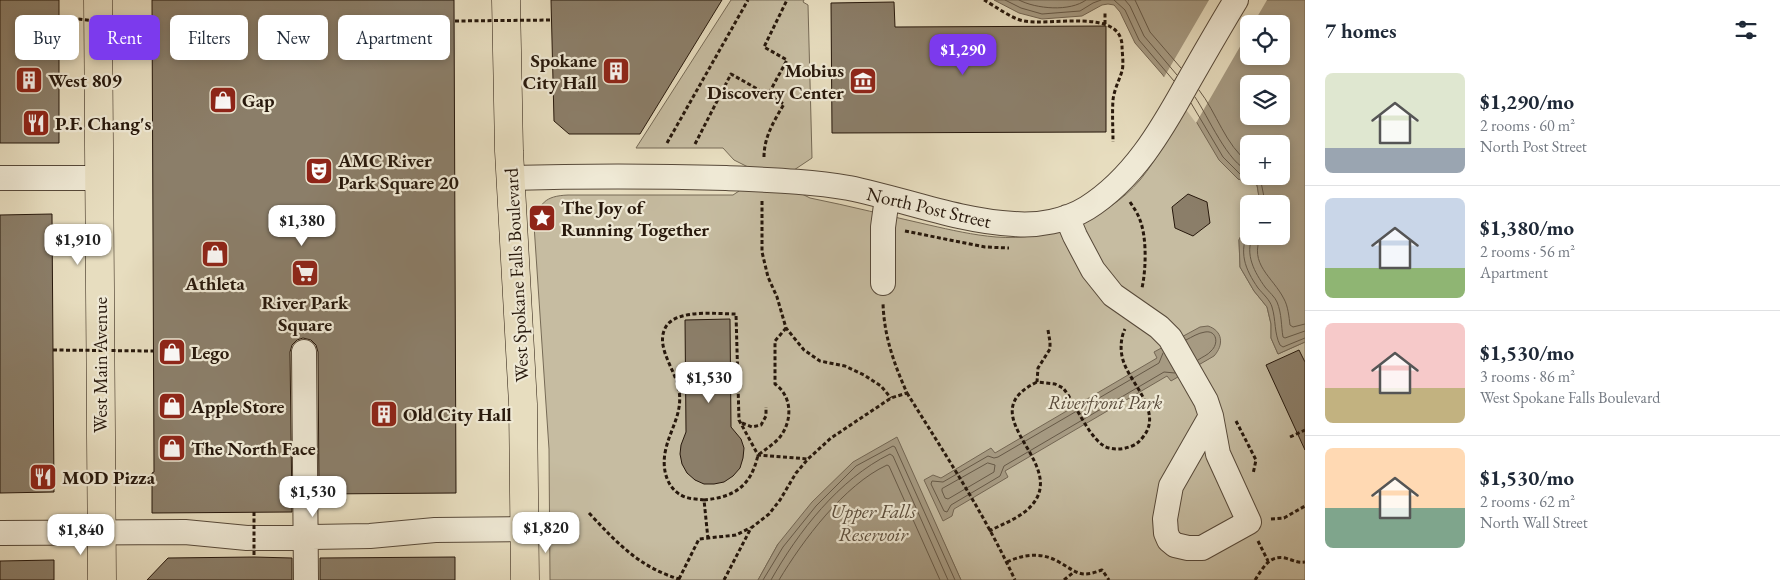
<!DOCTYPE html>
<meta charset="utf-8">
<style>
:root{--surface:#fff;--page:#f2f2f3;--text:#1f2937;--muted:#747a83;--line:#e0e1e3;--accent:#7c3aed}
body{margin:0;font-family:"EB Garamond",serif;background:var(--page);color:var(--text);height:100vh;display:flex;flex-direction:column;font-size:19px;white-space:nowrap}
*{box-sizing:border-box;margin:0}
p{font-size:16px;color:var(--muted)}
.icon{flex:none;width:28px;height:28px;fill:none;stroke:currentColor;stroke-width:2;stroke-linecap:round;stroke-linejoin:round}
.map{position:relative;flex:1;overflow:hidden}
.side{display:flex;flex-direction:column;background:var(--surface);width:475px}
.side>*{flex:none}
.top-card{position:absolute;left:15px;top:15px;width:475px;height:45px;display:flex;gap:10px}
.buttons{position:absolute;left:1240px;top:15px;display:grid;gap:10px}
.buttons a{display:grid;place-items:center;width:50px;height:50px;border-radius:8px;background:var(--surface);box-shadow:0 2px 8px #0003;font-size:25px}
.price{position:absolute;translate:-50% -42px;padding:0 11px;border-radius:10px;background:#fff;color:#222;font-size:16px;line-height:32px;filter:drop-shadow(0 1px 2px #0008)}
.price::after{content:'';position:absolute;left:50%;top:30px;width:15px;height:11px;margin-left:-8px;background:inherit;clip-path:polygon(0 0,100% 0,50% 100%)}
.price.current{background:var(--accent);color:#fff}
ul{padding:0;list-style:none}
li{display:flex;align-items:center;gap:15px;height:125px;padding:0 20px}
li+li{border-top:1px solid var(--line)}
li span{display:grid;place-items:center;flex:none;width:140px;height:100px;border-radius:8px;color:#555}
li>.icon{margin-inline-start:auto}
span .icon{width:60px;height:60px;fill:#fffc;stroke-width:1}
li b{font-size:21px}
h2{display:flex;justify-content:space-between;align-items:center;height:60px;padding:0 20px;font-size:21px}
.chip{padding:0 18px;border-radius:8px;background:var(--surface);box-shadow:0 2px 8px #0003;font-size:18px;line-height:45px}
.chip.current{background:var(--accent);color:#fff}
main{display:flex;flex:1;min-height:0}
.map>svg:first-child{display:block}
.green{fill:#c6bca1;stroke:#766a56}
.water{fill:#a69a82;stroke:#736653;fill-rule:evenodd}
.pier{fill:#e7ddbf}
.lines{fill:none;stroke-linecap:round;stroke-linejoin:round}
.shore{stroke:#665947;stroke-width:1}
.building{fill:#8b7e69;stroke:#27180c}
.minor-casing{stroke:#574939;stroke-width:26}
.major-casing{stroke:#27180c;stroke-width:29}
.path{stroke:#27180c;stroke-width:3;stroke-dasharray:4 2.5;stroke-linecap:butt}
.minor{stroke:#efe9d5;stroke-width:24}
.major{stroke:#e7ddbf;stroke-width:28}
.path-bridge{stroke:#27180c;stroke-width:3;stroke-dasharray:4 2.5;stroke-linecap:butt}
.labels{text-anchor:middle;stroke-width:4.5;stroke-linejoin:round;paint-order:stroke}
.poi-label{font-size:19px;font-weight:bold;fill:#27180c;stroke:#efe9d5;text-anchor:start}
.street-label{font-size:19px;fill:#27180c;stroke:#efe9d5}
.park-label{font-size:19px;font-style:italic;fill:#574939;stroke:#efe9d5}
.water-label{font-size:20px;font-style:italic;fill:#5a4c3b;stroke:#efe9d5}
</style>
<main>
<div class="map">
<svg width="1305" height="580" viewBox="0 0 1305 580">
<rect width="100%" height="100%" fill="#e7ddbf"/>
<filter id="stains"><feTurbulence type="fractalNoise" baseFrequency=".004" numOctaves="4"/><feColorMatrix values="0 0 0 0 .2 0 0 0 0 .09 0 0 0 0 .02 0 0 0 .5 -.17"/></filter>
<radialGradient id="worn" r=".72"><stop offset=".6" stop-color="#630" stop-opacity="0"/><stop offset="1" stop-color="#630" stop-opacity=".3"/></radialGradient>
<!-- green -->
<path class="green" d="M731 0H804L803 2 808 5 812 158 794 170 786 171 748 167 734 160 723 148H636Z
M1187 106 1238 179 1257 185 1259 197 1256 204H1249V219L1239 240 1240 267 1254 291 1267 307 1271 324V338L1278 354 1305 342V580H961L896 438 778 544 758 580H550L549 449 534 225C539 203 545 196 568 195H733L742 189 798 192 810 198C850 206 889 216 929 225 951 230 973 235 996 237 1048 241 1106 220 1140 180 1158 158 1173 130 1187 106Z"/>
<!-- water -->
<path class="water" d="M994 0H1305V342L1278 354 1271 338V324L1267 307 1254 291 1240 267 1239 240 1249 219V236H1281V204H1256L1259 197 1257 185 1238 179 1219 160 1187 106 1162 74 1135 43 1120 12 1114 5 1108 4 1102 5 1082 16 1042 19 1019 13ZM1249 24H1281V56H1249ZM1249 84H1281V116H1249ZM1249 144H1281V176H1249Z
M1208 326C1223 331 1224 345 1214 356L1171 381 1167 376 1005 471 1008 477 954 509 952 516 943 521 924 480 933 475 941 478 991 448 995 453 1157 358 1154 352 1200 327Z
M897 437 961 580H758L778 544 812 502 853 462Z"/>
<!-- pier -->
<path class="pier" d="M1209 0H1267L1253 24H1249V31L1196 123 1163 79Z"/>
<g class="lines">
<!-- shore -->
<path class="shore" d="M1005 0 1021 8 1042 14 1080 11 1093 3 1101 0
M1019 0C1036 9 1070 12 1086 0
M1114 0 1125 10 1139 40 1174 81
M1125 0 1130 6 1144 36 1177 75
M1135 0 1150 32 1181 68
M1199 90C1217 113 1225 145 1249 163
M1195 97C1208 116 1228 164 1249 171
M1191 103 1223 157 1240 174 1261 182 1264 197 1261 204
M1249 230C1238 252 1245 269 1258 288 1263 294 1270 300 1272 307 1276 320 1274 333 1280 345L1283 347 1305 338
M1253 236C1244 254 1255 273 1265 287 1269 292 1275 297 1277 302 1282 314 1281 326 1283 337L1285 338 1305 331
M1261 236C1248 264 1273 277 1284 299 1288 306 1289 317 1290 325L1293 327 1305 324
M1186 340C1192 337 1198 333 1205 332 1217 330 1219 344 1211 351 1208 355 1202 357 1198 360
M1163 353 1159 363 998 457 994 458 988 456 943 482 932 481 931 484 944 511 947 512 951 505 1000 476 1004 466 1164 372 1175 373
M988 463 995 465 994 472 948 499 945 498 942 491V489Z
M763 580 783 547 816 506 856 466 893 446 895 447 955 580
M771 580C798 532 839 479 890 454L893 456 948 580
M779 580C803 540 844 485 887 465L889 466 940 580"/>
</g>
<!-- building -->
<path class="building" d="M0 0H59V143H0Z
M152 0H454L456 493 319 494 318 352 316 345 311 340 303 338 297 340 292 345 290 352 292 512 152 513V473L154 472Z
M551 0H722L640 134H569L554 121Z
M894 2 895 27 1106 26V132L832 133 831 3Z
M1188 194 1207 202 1210 223 1193 236 1175 228 1172 207Z
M52 214 54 492 0 493V215Z
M730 319 731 427 741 439 744 448 743 458 740 468 733 476 724 482 714 484H704L695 480 687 473 682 464 680 454 681 445 686 432 685 320Z
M1299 350 1305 362V450L1266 365Z
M254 557 292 558V580H147L168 558Z
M455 557V580H320V558Z
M54 560V580H0V561Z"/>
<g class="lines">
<!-- minor casing -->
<g class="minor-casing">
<path id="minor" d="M0 178H99
M510 178C582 176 654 176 726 178 767 180 809 181 849 188 903 199 958 221 1014 224 1038 226 1066 221 1087 208 1133 179 1161 131 1187 84 1203 56 1219 28 1236 0
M1067 217 1075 236 1093 270 1113 295 1159 327 1170 338 1206 401 1211 416 1218 454 1249 522 1202 548H1188L1175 545 1169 540 1166 533 1165 519 1171 486 1211 416
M883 283V227L887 198
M304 352 306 580
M0 533 185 532 247 538 370 536 435 530 525 529"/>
</g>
<!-- major casing -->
<g class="major-casing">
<path id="major" d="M98 0 102 580
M506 0 509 151 523 404 525 580"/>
</g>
<!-- path -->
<path class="path" d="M984 0C995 6 1012 19 1024 21 1051 26 1120 8 1122 45 1122 53 1124 64 1122 71 1119 81 1114 90 1113 100 1112 114 1113 129 1113 142
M1105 24V12
M667 143 748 0
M695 144 731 74 768 95
M764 157C764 137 774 121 784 104L768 95 787 60 764 47 787 0
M762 201V252L768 277 777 297 786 328 804 350 820 361 845 366 864 375 881 386 891 398
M1130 202C1134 208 1138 214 1140 220 1147 238 1146 270 1142 288
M905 231 985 247 1009 248
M1048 330 1050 342V349L1038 368 1037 382 1055 384 1063 388C1075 402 1091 444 1109 448 1117 450 1124 449 1132 446 1137 444 1140 441 1143 437 1163 413 1132 385 1124 363 1120 353 1120 339 1125 329
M907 393C945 454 985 515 1015 580
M1236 421 1256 460 1253 474
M742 423 752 427 761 425 766 416V407
M1290 437 1305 430
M704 500C698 499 691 499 685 497 667 490 662 470 665 453 669 430 683 415 679 390 676 370 653 345 667 325 680 309 717 314 736 314L739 420 758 455 808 459
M589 513C618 544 640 568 682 580
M1271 519 1284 518 1305 506
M989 531C1003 524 1022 517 1032 505 1069 462 968 415 1037 382
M708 539 704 500C735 497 751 486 758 455 766 449 774 444 780 437 793 420 792 396 775 384V341L786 328
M1258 541 1268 561
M1007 562C1024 554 1042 552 1059 562 1078 573 1080 578 1102 570L1109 580
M679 579 699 539 736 535 750 528
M724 580 751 528 769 514 780 500 796 473 808 459 831 438 891 398 907 393C894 364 884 336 883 303
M1064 580 1074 572
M1255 580C1263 568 1269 555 1285 558 1293 560 1297 563 1305 562"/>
<!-- minor -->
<use href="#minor" class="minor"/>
<!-- major -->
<use href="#major" class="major"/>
<!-- path-bridge -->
<path class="path-bridge" d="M59 17 152 27
M455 21 552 20
M53 350 154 351
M254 512V557"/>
</g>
<!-- icons -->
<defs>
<g id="building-square" transform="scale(1.4375)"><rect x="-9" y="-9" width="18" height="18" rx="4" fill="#8f2418" stroke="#efe9d5"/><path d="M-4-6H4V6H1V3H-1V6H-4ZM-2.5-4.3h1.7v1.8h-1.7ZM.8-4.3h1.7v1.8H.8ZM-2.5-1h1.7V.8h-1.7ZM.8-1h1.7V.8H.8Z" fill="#fff"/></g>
<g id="museum-square" transform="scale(1.4375)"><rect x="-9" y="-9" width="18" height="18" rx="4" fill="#8f2418" stroke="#efe9d5"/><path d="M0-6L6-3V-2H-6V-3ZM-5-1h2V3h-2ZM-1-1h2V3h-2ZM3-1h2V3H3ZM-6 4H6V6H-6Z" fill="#fff"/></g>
<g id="shop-square" transform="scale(1.4375)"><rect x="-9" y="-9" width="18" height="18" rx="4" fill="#8f2418" stroke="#efe9d5"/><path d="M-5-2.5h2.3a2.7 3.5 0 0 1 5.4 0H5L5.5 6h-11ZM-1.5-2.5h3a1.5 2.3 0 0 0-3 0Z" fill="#fff"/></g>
<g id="restaurant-square" transform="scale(1.4375)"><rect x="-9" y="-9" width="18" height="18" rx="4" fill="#8f2418" stroke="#efe9d5"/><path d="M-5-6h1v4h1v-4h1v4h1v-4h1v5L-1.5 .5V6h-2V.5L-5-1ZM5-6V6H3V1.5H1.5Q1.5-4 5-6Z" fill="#fff"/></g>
<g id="theatre-square" transform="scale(1.4375)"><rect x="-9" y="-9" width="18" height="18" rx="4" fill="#8f2418" stroke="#efe9d5"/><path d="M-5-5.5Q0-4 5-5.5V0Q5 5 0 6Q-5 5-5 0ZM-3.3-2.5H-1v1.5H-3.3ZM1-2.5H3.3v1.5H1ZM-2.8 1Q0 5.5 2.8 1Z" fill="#fff"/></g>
<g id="sight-square" transform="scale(1.4375)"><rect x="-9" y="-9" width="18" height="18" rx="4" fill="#8f2418" stroke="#efe9d5"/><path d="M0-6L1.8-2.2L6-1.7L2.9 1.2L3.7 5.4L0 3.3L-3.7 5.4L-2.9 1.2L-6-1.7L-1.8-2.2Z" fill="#fff"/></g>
<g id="supermarket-square" transform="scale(1.4375)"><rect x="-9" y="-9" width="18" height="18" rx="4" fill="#8f2418" stroke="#efe9d5"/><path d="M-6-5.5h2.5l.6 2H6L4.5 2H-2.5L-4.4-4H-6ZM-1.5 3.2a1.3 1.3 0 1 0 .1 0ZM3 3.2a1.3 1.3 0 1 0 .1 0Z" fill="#fff"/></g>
</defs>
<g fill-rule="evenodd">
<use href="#building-square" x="616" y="71"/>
<use href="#building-square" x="29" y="80"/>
<use href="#museum-square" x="863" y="81"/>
<use href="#shop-square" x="223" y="100"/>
<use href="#restaurant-square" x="36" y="123"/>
<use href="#theatre-square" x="319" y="171"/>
<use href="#sight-square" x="542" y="218"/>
<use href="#shop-square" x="215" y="254"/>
<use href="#supermarket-square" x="305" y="273"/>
<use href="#shop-square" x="172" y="352"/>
<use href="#shop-square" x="172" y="406"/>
<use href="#building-square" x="384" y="414"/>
<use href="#shop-square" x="172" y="448"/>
<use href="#restaurant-square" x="43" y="477"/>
</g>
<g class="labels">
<!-- poi labels -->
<g class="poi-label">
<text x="597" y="67" text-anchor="end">Spokane<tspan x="597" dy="22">City Hall</tspan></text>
<text x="844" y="77" text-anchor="end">Mobius<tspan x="844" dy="22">Discovery Center</tspan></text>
<text x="48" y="87">West 809</text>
<text x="242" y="107">Gap</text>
<text x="55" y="130">P.F. Chang's</text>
<text x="338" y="167">AMC River<tspan x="338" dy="22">Park Square 20</tspan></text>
<text x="561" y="214">The Joy of<tspan x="561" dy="22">Running Together</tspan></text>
<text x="215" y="290" text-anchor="middle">Athleta</text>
<text x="305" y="309" text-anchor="middle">River Park<tspan x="305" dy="22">Square</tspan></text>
<text x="191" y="359">Lego</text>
<text x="191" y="413">Apple Store</text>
<text x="403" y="421">Old City Hall</text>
<text x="191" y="455">The North Face</text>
<text x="62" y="484">MOD Pizza</text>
</g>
<!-- street labels -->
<g class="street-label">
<text transform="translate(929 207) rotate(13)" y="7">North Post Street</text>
<text transform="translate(516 275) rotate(-93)" y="7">West Spokane Falls Boulevard</text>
<text transform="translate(100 365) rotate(-90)" y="7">West Main Avenue</text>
</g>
<!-- park labels -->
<g class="park-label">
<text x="1105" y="409">Riverfront Park</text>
</g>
<!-- water labels -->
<g class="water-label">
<text x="873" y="518">Upper Falls<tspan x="873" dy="23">Reservoir</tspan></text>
</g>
</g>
<rect width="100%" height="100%" filter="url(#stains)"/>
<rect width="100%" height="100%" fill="url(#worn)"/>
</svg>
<div class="buttons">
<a><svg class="icon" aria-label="locate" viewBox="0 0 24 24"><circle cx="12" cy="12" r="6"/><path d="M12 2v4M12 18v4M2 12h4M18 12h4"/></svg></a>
<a><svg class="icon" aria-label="layers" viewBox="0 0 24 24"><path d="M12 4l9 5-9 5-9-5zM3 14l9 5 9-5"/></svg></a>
<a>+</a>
<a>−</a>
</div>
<b class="price current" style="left:963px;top:76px">$1,290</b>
<b class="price" style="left:302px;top:247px">$1,380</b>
<b class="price" style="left:78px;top:266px">$1,910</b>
<b class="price" style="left:709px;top:404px">$1,530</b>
<b class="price" style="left:313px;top:518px">$1,530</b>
<b class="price" style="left:546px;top:554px">$1,820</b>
<b class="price" style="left:81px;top:556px">$1,840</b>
<div class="top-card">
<a class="chip">Buy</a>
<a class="chip current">Rent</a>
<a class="chip">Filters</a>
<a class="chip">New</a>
<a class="chip">Apartment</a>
</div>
</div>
<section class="side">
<h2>7 homes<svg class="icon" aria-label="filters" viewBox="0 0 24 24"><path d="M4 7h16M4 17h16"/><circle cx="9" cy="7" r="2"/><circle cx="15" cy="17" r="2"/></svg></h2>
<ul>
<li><span style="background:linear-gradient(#dfe7d0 75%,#9aa5b1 0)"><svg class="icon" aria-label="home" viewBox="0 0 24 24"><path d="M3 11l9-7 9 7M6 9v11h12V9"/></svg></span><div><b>$1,290/mo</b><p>2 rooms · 60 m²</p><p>North Post Street</p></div></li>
<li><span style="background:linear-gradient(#c9d6e8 70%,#8fb573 0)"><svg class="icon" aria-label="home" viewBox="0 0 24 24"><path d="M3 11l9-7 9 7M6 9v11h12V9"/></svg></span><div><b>$1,380/mo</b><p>2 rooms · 56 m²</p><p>Apartment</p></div></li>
<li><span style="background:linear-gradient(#f6c9c9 65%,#c2b280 0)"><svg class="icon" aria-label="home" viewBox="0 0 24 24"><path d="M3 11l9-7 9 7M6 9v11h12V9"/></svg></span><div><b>$1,530/mo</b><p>3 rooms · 86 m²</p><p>West Spokane Falls Boulevard</p></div></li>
<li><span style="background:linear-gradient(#ffd9b3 60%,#7fa58c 0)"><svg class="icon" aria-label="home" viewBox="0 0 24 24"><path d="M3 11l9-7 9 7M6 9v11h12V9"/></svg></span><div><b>$1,530/mo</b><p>2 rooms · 62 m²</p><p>North Wall Street</p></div></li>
</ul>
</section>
</main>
